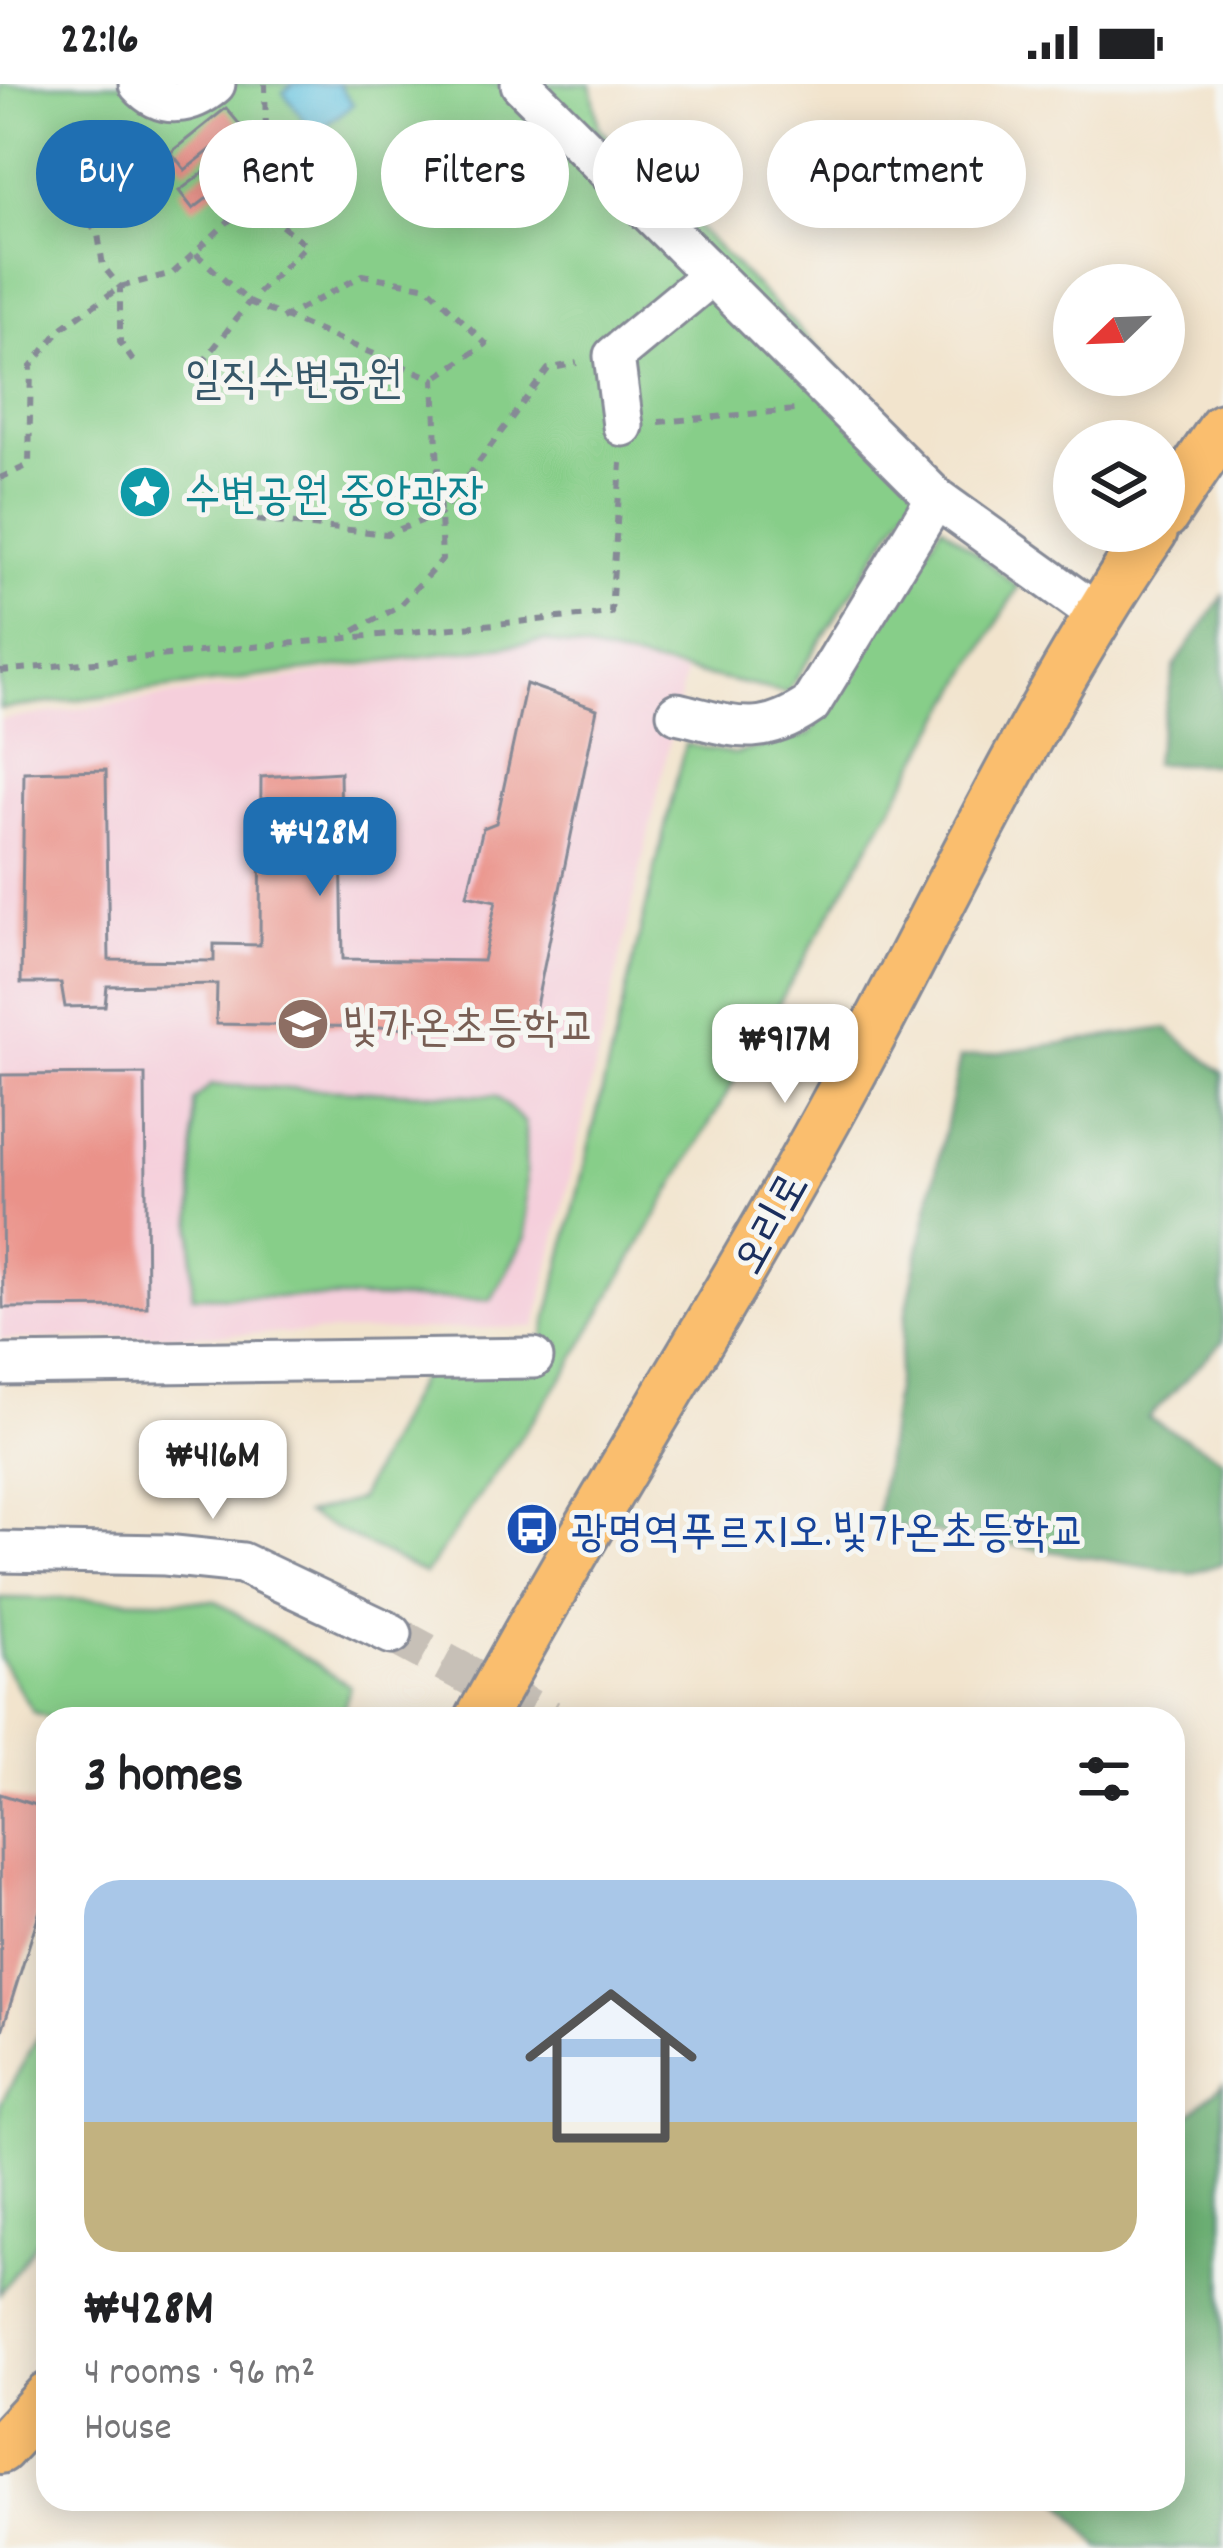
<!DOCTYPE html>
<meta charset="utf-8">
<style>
:root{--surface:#fff;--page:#f2f2f2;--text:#202124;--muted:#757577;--accent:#1f6fb2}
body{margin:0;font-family:Dekko,"Poor Story",sans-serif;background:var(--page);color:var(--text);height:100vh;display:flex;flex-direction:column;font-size:45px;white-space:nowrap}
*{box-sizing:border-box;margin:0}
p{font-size:39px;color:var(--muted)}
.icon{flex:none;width:66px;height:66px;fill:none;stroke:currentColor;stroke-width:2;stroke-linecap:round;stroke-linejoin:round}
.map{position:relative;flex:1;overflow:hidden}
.details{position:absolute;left:36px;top:1623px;width:1149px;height:804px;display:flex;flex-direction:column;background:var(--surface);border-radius:36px;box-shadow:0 6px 30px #0003}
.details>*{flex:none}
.banner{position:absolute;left:36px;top:36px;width:1152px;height:108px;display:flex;gap:24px}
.needle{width:78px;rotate:247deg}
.buttons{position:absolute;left:1053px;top:180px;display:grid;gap:24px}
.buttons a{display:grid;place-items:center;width:132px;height:132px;border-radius:50%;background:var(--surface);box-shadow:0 6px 30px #0003;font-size:60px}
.price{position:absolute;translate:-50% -102px;padding:0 27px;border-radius:24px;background:#fff;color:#222;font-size:39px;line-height:78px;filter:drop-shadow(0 3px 6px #0008)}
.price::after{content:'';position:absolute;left:50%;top:72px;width:36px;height:27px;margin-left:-18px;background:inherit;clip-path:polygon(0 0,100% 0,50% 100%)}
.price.selected{background:var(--accent);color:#fff}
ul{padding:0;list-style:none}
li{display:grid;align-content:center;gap:24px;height:636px;padding:0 48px}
li span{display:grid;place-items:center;height:372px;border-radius:36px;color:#555}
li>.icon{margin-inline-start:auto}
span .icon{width:216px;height:216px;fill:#fffc;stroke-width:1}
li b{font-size:51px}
h2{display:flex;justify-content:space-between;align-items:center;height:144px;padding:0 48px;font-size:51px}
.pill{padding:0 42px;border-radius:54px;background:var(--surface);box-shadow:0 6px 30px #0003;font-size:42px;line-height:108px}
.pill.selected{background:var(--accent);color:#fff}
.status{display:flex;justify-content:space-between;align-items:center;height:84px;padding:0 60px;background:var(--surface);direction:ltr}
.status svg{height:33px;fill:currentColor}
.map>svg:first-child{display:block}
.built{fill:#f5cfdb}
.green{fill:#87ce89;stroke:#517e74;stroke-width:3}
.forest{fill:#6db175;stroke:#44706a;stroke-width:3}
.water{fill:#60c1de;stroke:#3e789e;stroke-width:3}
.building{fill:#ea9289}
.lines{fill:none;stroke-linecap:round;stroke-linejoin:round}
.minor-tunnel{stroke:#c7c0b7;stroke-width:39;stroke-dasharray:39 20;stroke-linecap:butt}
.minor-casing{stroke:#868a96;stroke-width:45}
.major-casing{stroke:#868a96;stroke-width:54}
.path{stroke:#868a96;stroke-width:6;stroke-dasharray:9 9;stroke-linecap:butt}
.minor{stroke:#fff;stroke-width:39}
.major{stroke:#fabe6e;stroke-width:48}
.labels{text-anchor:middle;stroke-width:10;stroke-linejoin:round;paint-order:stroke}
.park-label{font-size:45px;fill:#365769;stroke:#f6f6f2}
.culture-label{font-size:45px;fill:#0d838f;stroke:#f6f6f2;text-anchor:start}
.education-label{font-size:45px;fill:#785e54;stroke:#f6f6f2;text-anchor:start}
.street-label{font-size:45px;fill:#1b2f5e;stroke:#f6f6f2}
.transit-label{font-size:45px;fill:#164399;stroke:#f6f6f2;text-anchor:start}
</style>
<div class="status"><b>22:16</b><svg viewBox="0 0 49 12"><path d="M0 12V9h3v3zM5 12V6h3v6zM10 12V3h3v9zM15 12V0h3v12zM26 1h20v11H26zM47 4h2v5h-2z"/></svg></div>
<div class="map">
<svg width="1223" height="2464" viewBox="0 0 1223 2464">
<rect width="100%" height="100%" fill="#f6f6f2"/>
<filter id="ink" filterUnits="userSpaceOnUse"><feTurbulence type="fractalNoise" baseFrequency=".00833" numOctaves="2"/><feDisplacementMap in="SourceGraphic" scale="24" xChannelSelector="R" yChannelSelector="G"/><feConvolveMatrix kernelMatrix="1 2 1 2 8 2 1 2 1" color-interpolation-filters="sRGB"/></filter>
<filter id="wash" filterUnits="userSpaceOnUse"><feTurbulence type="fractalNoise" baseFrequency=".004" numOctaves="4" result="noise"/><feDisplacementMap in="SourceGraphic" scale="48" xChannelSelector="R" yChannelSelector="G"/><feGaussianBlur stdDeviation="2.7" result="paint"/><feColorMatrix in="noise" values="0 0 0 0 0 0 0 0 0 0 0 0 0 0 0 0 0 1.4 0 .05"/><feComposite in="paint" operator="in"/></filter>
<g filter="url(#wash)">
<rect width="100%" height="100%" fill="#f2e4cd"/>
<!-- built -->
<path class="built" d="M545 557 685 590 536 1243 0 1256V636Z"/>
<!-- green -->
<path class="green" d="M0 0H591L599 44 934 381 787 609 545 557 0 625Z
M942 441 1018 503 569 1284 425 1490 306 1430 359 1415 437 1259 541 1263 685 660 734 670 810 650Z
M211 1001 496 1012 525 1039 526 1153 491 1216 192 1212 194 1017Z
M0 1514 216 1517 350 1602 341 1635H54L33 1628 0 1574Z
M48 1935V2141L0 2210V2021Z"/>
<!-- forest -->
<path class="forest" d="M1223 512V680H1153L1175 581Z
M1166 944 1223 989V1257L1148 1334 1223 1375V1479L1191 1490 876 1439 906 1228 960 974Z
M1223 2000V2464H1100L1057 2415H1173V2045Z"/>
<!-- water -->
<path class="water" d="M294 0H338L353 20 315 50 283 8Z"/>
<g id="blocks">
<!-- building -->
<path class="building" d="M226 24 241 42 185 86 171 68Z
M223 74 236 92 193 125 179 107Z
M526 600 597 625 531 946 216 940 217 900 107 902 105 922 65 923 61 899H21L24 688 106 686 109 876 214 877V860L260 861 261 693 340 688 343 875 483 877 496 817 467 811 483 744 496 739Z
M145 990 147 1223 3 1224 1 991Z
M0 1710 48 1725V1801L1 1950Z"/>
</g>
</g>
<g filter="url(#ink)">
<use href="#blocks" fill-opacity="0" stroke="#868a96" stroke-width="3"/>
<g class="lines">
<!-- minor-tunnel -->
<path class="minor-tunnel" d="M392 1550 550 1635"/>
<!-- minor casing -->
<g class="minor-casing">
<path id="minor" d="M139 0C162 26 191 21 215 0
M521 0 936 414 1100 532
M623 342 614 272 712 191
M677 629C732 642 759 656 810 621L936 414
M0 1281 533 1274
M0 1468 165 1471 242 1479 392 1550"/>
</g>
<!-- major casing -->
<g class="major-casing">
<path id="major" d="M1164 431 1223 344
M480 1635C597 1419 731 1213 848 996 947 812 1035 621 1153 447
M0 2365 48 2313"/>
</g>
<!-- path -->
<path class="path" d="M77 124 98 150 103 182 120 203V258L137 283
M196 170 249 218 434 295 442 476 398 523 345 552
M282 235 363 191 428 203 486 260 434 295
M191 294 249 218 306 161 250 117
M659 338 795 326
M0 394 29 381 31 282 62 244 120 203 173 189 250 117 266 51 265 0
M257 436 387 450 440 430 548 285 577 279
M0 587 611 529 621 379"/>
<!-- minor -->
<use href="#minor" class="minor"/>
<!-- major -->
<use href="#major" class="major"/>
</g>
</g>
<!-- icons -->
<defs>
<g id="sight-disc" transform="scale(2.7)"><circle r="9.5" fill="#0f9aa8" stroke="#f6f6f2"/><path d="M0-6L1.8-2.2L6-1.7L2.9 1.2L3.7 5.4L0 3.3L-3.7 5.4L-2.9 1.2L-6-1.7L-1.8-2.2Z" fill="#fff"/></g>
<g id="school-disc" transform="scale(2.7)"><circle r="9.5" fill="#8d6e63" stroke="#f6f6f2"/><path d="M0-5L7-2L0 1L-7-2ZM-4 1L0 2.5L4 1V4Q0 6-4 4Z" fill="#fff"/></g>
<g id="bus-disc" transform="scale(2.7)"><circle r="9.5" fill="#1a4fb4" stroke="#f6f6f2"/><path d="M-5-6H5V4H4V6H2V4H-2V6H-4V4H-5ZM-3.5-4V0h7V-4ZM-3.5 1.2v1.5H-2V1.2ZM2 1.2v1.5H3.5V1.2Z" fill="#fff"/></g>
</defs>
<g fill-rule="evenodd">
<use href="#sight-disc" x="145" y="408"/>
<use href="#school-disc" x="303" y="940"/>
<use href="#bus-disc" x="532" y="1445"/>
</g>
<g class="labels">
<!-- park labels -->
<g class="park-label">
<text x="294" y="308">일직수변공원</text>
</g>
<!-- culture labels -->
<g class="culture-label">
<text x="184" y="424">수변공원 중앙광장</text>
</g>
<!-- education labels -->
<g class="education-label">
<text x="342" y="956">빛가온초등학교</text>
</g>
<!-- street labels -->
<g class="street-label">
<text transform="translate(768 1138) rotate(-61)" y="16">오리로</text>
</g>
<!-- transit labels -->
<g class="transit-label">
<text x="571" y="1461">광명역푸르지오.빛가온초등학교</text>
</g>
</g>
</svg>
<div class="buttons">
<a><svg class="needle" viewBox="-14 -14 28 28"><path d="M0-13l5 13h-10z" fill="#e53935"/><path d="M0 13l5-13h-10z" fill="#757577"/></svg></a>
<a><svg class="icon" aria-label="layers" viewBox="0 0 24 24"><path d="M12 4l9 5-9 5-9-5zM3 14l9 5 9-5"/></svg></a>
</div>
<b class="price selected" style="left:320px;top:815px">₩428M</b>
<b class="price" style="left:785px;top:1022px">₩917M</b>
<b class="price" style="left:213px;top:1438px">₩416M</b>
<div class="banner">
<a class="pill selected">Buy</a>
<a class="pill">Rent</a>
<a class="pill">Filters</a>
<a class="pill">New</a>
<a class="pill">Apartment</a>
</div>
<section class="details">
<h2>3 homes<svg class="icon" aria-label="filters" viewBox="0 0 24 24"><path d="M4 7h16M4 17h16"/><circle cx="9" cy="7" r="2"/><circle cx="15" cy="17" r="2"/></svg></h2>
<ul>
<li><span style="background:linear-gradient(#a9c7e8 65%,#c2b280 0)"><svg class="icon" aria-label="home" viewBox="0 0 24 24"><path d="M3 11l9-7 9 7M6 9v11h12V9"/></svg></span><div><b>₩428M</b><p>4 rooms · 96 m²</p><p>House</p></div></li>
</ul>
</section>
</div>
